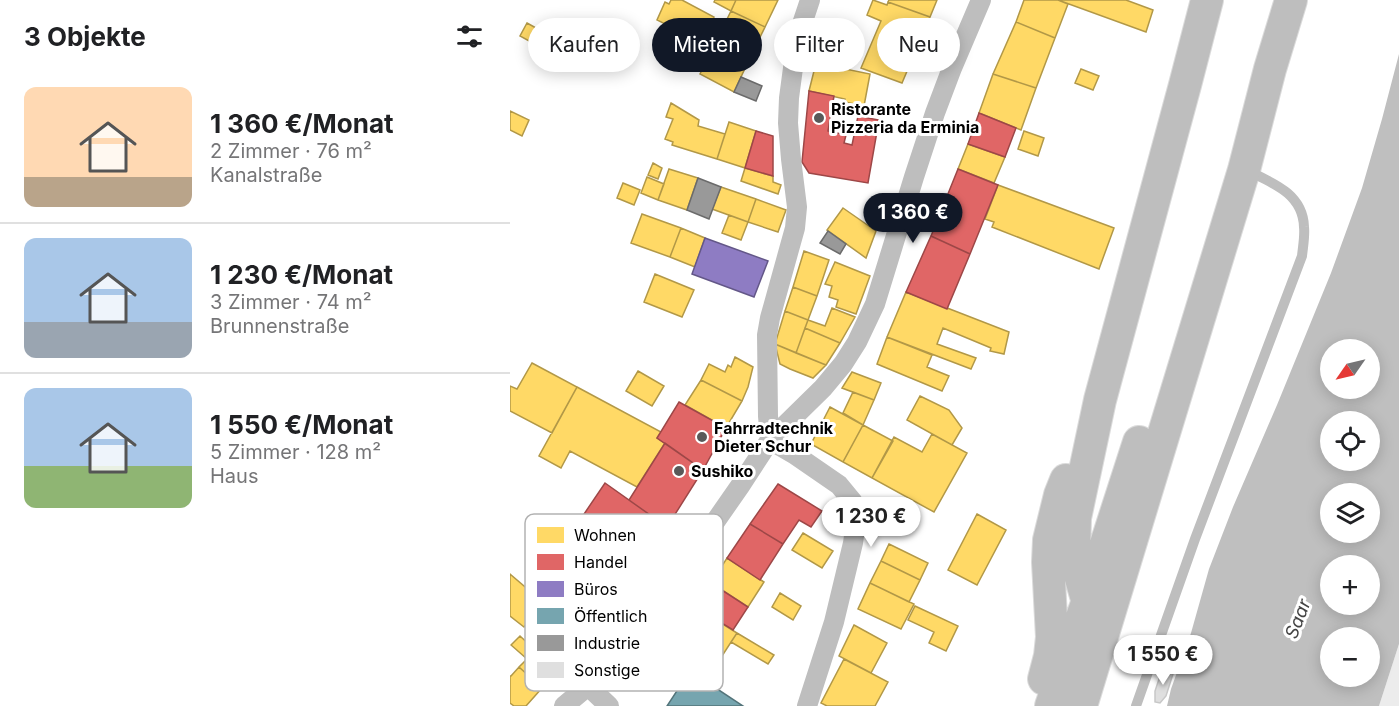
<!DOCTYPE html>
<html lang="de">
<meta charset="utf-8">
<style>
:root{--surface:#fff;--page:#f2f2f2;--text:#202124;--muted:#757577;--line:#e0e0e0;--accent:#111827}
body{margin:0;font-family:Inter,sans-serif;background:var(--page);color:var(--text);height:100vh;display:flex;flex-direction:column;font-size:22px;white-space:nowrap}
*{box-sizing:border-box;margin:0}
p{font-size:20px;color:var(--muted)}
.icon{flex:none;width:33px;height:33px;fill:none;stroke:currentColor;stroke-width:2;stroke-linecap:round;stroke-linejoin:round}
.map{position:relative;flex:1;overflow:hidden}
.panel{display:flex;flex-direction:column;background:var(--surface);width:510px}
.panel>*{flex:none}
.hud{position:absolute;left:18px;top:18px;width:570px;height:54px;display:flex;gap:12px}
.needle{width:39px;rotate:236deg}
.fabs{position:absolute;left:810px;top:339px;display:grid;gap:12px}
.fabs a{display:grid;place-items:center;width:60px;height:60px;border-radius:50%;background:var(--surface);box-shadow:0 3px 15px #0003;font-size:30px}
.price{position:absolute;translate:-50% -51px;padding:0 14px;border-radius:21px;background:#fff;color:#222;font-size:20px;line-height:39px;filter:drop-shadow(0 2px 3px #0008)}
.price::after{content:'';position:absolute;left:50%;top:36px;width:18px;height:14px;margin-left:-9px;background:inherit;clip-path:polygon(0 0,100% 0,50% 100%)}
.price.current{background:var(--accent);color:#fff}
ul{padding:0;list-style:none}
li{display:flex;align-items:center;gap:18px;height:150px;padding:0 24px}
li+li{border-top:2px solid var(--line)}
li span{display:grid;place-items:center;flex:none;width:168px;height:120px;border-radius:12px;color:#555}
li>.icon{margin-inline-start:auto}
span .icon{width:72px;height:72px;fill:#fffc;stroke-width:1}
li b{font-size:26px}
h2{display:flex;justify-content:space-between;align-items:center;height:72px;padding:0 24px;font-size:26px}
.chip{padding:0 21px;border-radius:27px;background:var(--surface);box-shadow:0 3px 15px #0003;font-size:21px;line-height:54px}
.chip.current{background:var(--accent);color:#fff}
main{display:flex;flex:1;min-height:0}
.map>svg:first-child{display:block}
.grass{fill:#ececec}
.water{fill:#bfbfbf;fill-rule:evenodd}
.homes{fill:#ffd966;stroke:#b29847;stroke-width:1.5}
.shops{fill:#e06666;stroke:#9d4747;stroke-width:1.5}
.offices{fill:#8e7cc3;stroke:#635788;stroke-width:1.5}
.public{fill:#76a5af;stroke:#53747a;stroke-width:1.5}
.industry{fill:#999;stroke:#6b6b6b;stroke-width:1.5}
.building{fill:#dfdfdf;stroke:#c7c7c7;stroke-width:1.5}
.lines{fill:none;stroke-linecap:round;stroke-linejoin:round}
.primary-casing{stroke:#dbdbdb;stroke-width:34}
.service{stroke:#bebebe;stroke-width:10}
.minor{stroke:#bebebe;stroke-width:20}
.primary{stroke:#bebebe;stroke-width:32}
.poi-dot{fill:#595959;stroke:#fff;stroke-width:2}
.labels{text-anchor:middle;stroke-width:6;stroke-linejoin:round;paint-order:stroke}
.poi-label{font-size:16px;font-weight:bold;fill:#000;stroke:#fff;text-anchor:start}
.water-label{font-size:18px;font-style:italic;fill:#444;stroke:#fff}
.key{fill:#fff;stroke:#b2b2b2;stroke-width:1.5}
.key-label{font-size:16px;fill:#000}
</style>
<main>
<section class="panel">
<h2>3 Objekte<svg class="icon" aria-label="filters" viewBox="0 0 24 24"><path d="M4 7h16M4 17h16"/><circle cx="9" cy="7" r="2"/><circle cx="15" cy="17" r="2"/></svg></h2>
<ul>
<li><span style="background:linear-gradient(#ffd9b3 75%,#b9a48a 0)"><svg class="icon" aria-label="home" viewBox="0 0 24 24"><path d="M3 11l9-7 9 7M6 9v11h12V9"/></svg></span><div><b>1 360 €/Monat</b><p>2 Zimmer · 76 m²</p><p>Kanalstraße</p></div></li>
<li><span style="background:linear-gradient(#a9c7e8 70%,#9aa5b1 0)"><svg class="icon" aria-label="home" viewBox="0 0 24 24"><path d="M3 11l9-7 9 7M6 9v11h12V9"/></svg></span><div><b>1 230 €/Monat</b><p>3 Zimmer · 74 m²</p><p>Brunnenstraße</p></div></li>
<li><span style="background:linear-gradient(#a9c7e8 65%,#8fb573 0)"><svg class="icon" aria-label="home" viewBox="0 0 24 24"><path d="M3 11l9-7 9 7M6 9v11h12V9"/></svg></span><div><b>1 550 €/Monat</b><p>5 Zimmer · 128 m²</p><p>Haus</p></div></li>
</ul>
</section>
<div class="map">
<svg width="889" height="706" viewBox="0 0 889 706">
<rect width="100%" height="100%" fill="#fff"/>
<!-- grass -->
<path class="grass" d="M889 644V706H869Z"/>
<!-- water -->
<path class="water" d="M889 54V644L869 706H657L661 689 681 633 699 569 723 507 767 405 821 273 852 188 872 119ZM820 350H860V388H820ZM820 422H860V460H820ZM820 494H860V532H820ZM820 566H860V604H820ZM820 638H860V676H820Z"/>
<!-- homes -->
<path class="homes" d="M161 0H172L204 17 201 23 213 28 203 48 147 20 155 2 159 4Z
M205 0H226L221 11 204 2Z
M226 0H268L255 27 221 11Z
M363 0 377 5 378 2 420 17 392 83 351 68 371 21 357 15Z
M379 0H427L420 17 378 2Z
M514 0H548L558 4 545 38 506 22Z
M548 0H616L643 10 636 32Z
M221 11 255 27 237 64 203 48Z
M506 22 545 38 526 88 483 74Z
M17 23 37 34 30 47 10 36Z
M203 48 237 64 224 92 190 74Z
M306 63 360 74 354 106 335 102V99L299 91Z
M571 69 589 76 583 90 565 83Z
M483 74 526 88 511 130 469 113Z
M161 103 189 120 188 126 215 134 207 159 162 145 163 142 155 139 163 119 156 117Z
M0 111 19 120 12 136 0 130Z
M219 122 246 131 235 168 207 159Z
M514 131 534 138 528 156 508 149Z
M458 144 495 157 484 183 448 169Z
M143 163 152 168 148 179 138 175Z
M235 168 263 176V182L271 185 268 194 231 181Z
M159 169 188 178 177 210 148 200Z
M137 177 154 184 148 200 131 193Z
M113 183 130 190 124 205 107 198Z
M488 185 604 228 589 269 482 227 484 222 475 219Z
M211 187 246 199 238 222 202 209Z
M246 199 276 210 268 232 238 222Z
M333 208 366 231 356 258 317 230Z
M132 214 171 228 160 257 121 243Z
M219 215 238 222 231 240 212 233Z
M171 228 195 238 185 267 160 257Z
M294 251 319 260 307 296 283 287Z
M325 262 360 276 346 314 326 307 328 300 319 297 322 286 315 284Z
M145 274 184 290 172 317 134 302Z
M283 287 307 296 298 320 275 311Z
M396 292 499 332 494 354 480 351 481 348 433 328 427 344 466 358 461 369 377 337Z
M322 308 345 317 330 343 295 328 298 320 315 326Z
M275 311 298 320 286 353 265 344Z
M295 328 330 343 316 365 286 353Z
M377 337 422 355 417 367 439 376 432 391 367 364Z
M265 344 316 365 303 378 280 369 270 364Z
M225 357 243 367 238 387 232 401 191 380 199 364 215 372 218 365 221 367Z
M22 363 67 387 42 433 0 411V386L7 389Z
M128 371 154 386 142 406 116 391Z
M342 372 371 383 364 400 332 388Z
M191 380 232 401 216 428 175 405Z
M67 387 151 432 147 438 155 443 127 487 60 451 51 468 29 456Z
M343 392 364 400 353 425 333 413Z
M410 396 439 410 452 428 442 445 397 420Z
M320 407 353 425 333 462 301 444Z
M353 425 383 441 362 478 333 462Z
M422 434 457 453 424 512 362 478 384 437 412 452Z
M467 514 496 530 467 585 438 570Z
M293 533 323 551 312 568 282 550Z
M379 544 418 563 410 580 371 561Z
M217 558 254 582 238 607 201 583Z
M371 561 410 580 399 602 360 583Z
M0 574 34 603 14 627 0 616Z
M360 583 404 604 391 629 348 609Z
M270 593 291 606 283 620 262 607Z
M184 606 227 633 199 676 155 654Z
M405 606 448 626 436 651 419 643 424 632 398 620Z
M344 625 377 643 361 673 329 656Z
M44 629 66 649 32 688 9 667 17 659 1 645 10 636 25 650Z
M227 633 264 655 258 664 221 642Z
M334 659 378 682 365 706H317L311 703Z
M9 667 32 688 16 706H4L0 703V676H1Z"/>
<!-- shops -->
<path class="shops" d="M299 91 324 96 318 131 336 135 334 143 342 145 348 116 369 120 358 183 299 173 292 162Z
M469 113 506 128 495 157 458 144Z
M246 131 263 136V176L235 168Z
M448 169 488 185 460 254 421 236Z
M421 236 460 254 437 309 396 292Z
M169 402 216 428 193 470 147 438Z
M155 443 193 470 157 527 119 500Z
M95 483 157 527 133 566 70 520Z
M268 484 312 511 301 527 289 520 273 544 240 524Z
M240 524 273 544 250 580 217 558Z
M201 583 238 607 223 630 184 606Z"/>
<!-- offices -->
<path class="offices" d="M195 238 258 261 244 297 182 274Z"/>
<!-- public -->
<path class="public" d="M180 671 233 706H157Z"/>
<!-- industry -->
<path class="industry" d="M231 77 252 86 246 101 224 92Z
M188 178 211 187 199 219 177 210Z
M318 231 336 244 330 254 310 243Z"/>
<!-- building -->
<path class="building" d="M652 670 663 674 656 696 650 703 645 702V691Z"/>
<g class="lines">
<!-- primary casing -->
<g class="primary-casing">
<path id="primary" d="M579 649 583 620 564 554 565 518 590 400 675 85 697 0
M534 679 540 656 542 637 538 562 539 540 550 495 556 480
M541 706 577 603 629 442
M571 706 734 170 760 69 781 0"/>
</g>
<!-- service -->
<path class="service" d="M626 706 685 539 792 256C793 246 795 236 794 227 793 194 763 183 738 171"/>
<!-- minor -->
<path class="minor" d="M260 440 258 416 257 335 260 318 285 228 287 207 281 159 278 123 279 98 283 68 289 33 300 0
M260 440 284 454 329 485 343 502 346 521 343 543 324 622 297 706
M78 686 99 706
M54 706 78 686 112 651 143 611 230 486 260 440 313 388 333 364 347 342 365 304 404 177 425 113 442 68 471 0"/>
<!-- primary -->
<use href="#primary" class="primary"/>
</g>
<!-- markers -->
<g class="poi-dot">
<circle cx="309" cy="118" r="6"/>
<circle cx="192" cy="437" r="6"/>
<circle cx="169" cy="471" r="6"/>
</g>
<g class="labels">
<!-- poi labels -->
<g class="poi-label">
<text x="321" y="115">Ristorante<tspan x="321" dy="18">Pizzeria da Erminia</tspan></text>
<text x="204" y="434">Fahrradtechnik<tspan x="204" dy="18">Dieter Schur</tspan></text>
<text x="181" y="477">Sushiko</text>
</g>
<!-- water labels -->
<g class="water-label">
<text transform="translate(788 619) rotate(-69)" y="6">Saar</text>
</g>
</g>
<!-- legend -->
<rect x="15" y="514" width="198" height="177" rx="9" class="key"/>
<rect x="27" y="527" width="27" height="16" fill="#ffd966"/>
<rect x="27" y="554" width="27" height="16" fill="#e06666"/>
<rect x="27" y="581" width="27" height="16" fill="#8e7cc3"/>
<rect x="27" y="608" width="27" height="16" fill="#76a5af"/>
<rect x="27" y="635" width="27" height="16" fill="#999"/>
<rect x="27" y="662" width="27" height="16" fill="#dfdfdf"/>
<g class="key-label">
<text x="64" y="541">Wohnen</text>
<text x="64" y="568">Handel</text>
<text x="64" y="595">Büros</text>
<text x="64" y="622">Öffentlich</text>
<text x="64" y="649">Industrie</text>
<text x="64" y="676">Sonstige</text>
</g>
</svg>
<div class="fabs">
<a><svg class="needle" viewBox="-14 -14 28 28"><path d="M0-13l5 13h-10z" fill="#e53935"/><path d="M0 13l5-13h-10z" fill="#757577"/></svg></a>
<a><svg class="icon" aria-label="locate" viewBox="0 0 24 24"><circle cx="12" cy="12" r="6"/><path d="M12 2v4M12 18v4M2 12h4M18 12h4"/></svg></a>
<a><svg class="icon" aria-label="layers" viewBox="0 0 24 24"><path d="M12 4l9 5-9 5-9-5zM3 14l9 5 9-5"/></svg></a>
<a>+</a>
<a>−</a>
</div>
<b class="price current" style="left:403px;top:244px">1 360 €</b>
<b class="price" style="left:361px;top:548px">1 230 €</b>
<b class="price" style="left:653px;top:686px">1 550 €</b>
<div class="hud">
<a class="chip">Kaufen</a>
<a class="chip current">Mieten</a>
<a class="chip">Filter</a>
<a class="chip">Neu</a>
</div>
</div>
</main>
